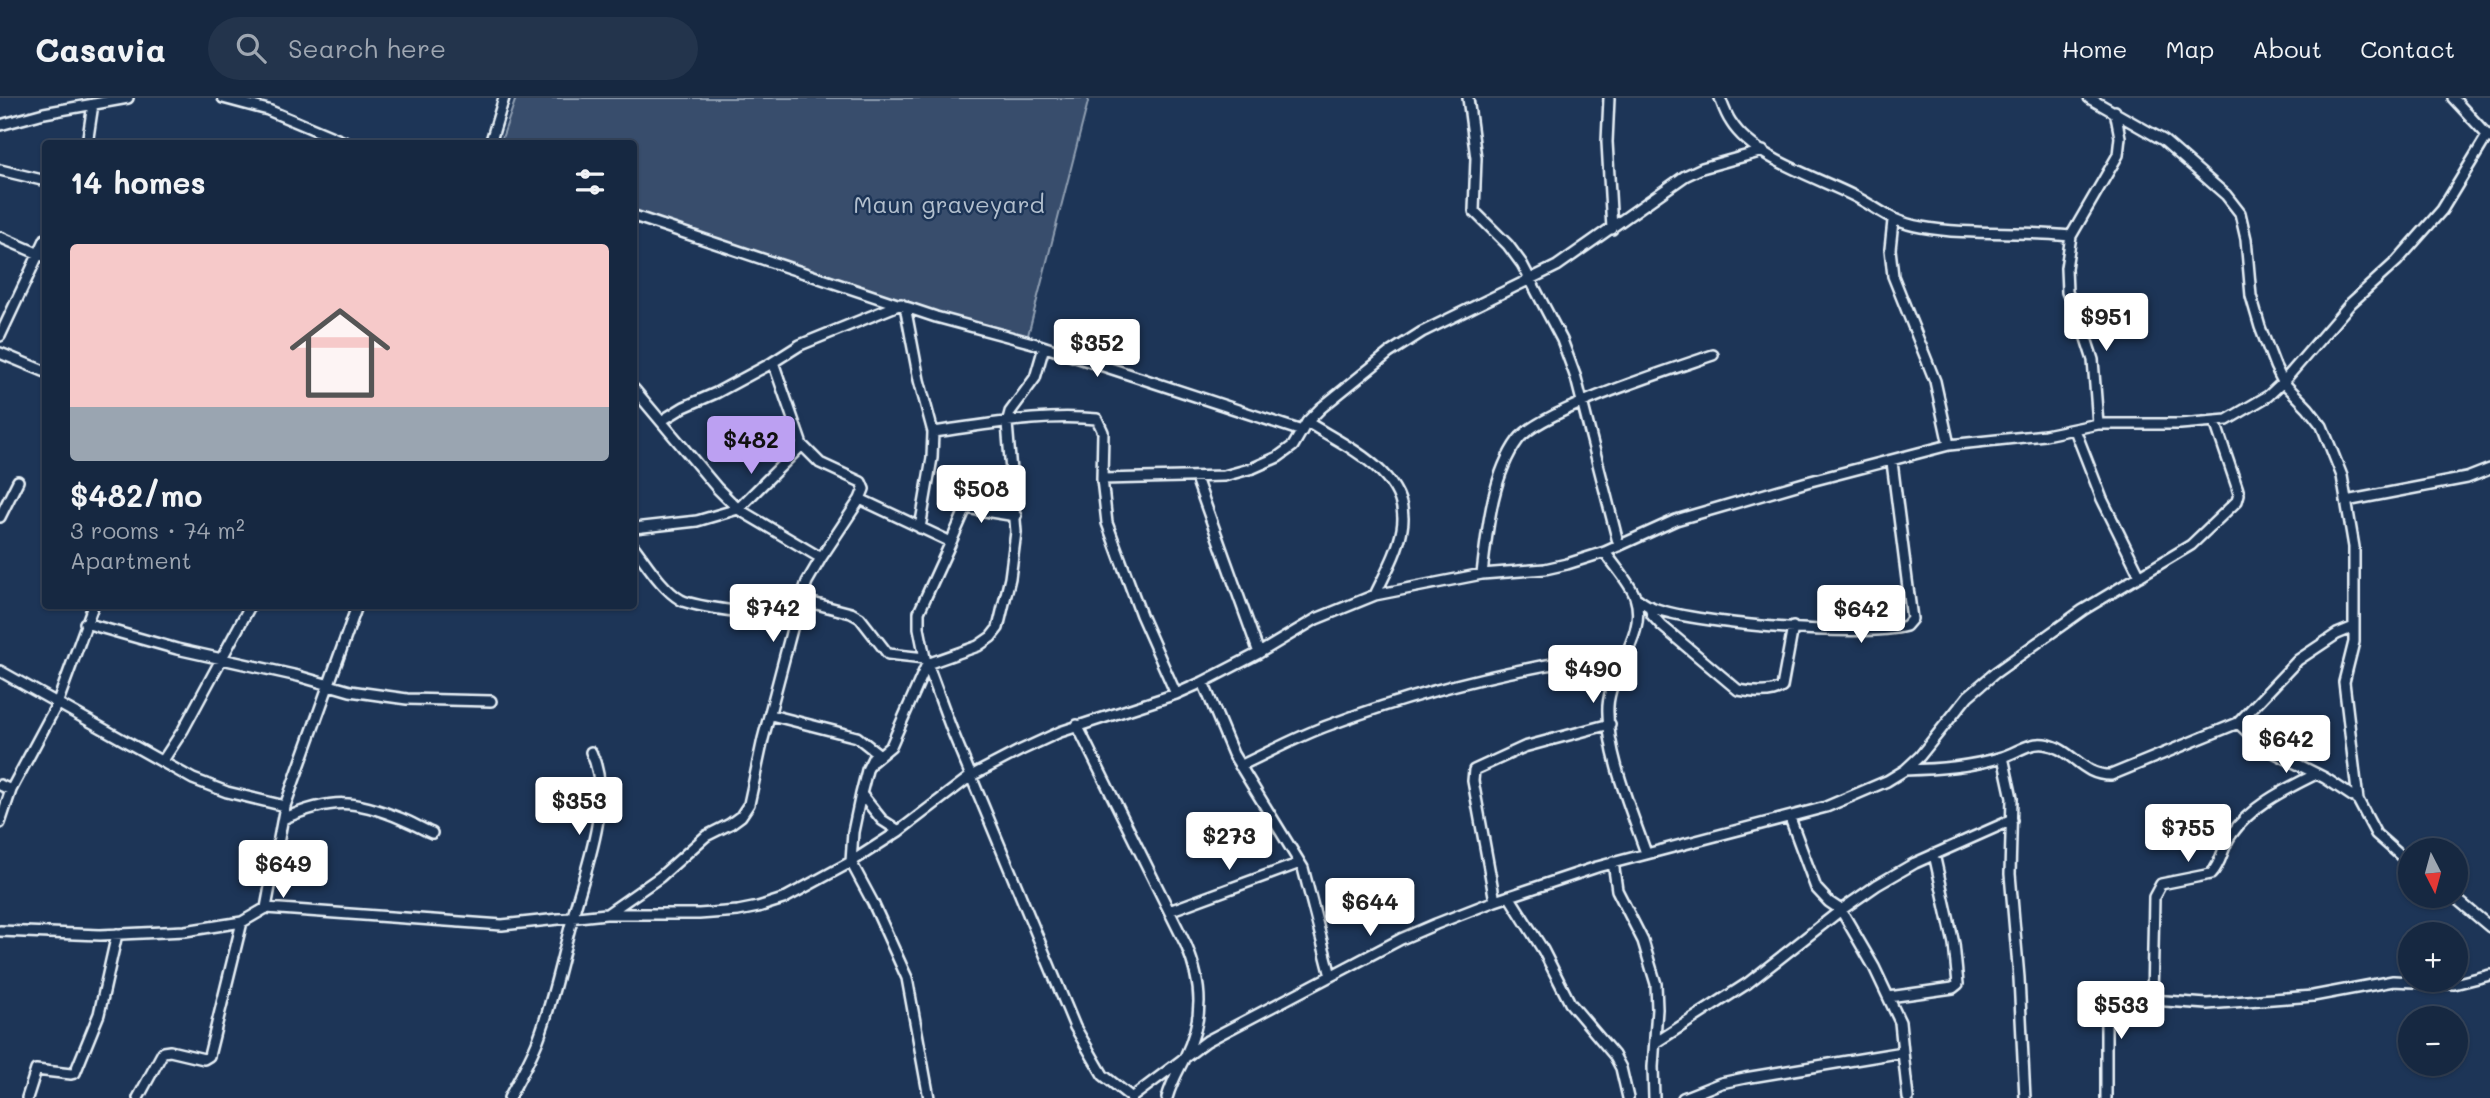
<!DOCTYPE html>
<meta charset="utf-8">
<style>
:root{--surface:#162841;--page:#23344c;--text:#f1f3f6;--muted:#9ea6b1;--line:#35445a;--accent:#bca0f2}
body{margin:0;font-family:Mali,sans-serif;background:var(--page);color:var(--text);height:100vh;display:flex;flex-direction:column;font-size:26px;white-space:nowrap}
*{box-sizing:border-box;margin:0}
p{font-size:23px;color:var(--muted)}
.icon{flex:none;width:38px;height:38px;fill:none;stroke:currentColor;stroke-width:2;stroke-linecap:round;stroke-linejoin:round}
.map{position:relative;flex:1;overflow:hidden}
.drawer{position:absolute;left:42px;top:42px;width:595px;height:469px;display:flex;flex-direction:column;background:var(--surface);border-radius:7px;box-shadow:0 2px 5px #0004,0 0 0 2px var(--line)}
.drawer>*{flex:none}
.needle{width:46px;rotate:174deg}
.fabs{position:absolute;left:2398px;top:740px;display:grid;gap:14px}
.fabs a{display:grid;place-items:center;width:70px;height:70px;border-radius:50%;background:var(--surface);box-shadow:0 2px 5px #0004,0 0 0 2px var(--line);font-size:35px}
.price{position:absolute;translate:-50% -60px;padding:0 16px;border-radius:7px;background:#fff;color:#222;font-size:23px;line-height:46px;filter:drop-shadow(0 2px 4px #0008)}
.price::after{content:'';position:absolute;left:50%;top:42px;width:21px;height:16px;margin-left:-10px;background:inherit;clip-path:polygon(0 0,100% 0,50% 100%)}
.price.selected{background:var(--accent);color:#111}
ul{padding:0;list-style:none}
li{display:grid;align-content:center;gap:14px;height:371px;padding:0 28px}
li span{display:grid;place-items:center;height:217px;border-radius:7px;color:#555}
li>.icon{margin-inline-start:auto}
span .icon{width:126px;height:126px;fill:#fffc;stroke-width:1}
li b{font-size:30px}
h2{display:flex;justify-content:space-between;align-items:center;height:84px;padding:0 28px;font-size:30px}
header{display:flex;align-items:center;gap:42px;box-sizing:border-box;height:98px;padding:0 35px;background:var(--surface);border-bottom:2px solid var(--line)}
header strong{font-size:33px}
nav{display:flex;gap:38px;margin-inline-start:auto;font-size:24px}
.search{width:490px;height:63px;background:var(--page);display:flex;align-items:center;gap:18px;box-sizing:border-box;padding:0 24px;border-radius:38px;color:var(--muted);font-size:26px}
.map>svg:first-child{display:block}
.green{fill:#374d6c;stroke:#909fb2;stroke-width:2}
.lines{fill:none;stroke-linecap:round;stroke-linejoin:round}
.street-casing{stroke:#e8f1f8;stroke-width:14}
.street{stroke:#1d3557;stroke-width:9}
.labels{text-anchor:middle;stroke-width:5;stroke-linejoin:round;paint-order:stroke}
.park-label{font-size:24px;fill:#b3c0ce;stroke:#1d3557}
</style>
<header>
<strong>Casavia</strong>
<div class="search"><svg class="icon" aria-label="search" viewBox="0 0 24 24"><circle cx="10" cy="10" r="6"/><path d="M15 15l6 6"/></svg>Search here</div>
<nav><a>Home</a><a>Map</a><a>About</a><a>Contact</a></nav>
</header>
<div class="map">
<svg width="2490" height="1000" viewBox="0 0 2490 1000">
<rect width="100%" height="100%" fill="#1d3557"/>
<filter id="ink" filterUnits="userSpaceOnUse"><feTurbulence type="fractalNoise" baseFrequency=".0143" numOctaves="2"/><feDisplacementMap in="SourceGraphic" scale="14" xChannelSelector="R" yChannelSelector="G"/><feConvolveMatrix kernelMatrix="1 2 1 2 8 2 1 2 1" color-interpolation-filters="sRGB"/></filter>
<g filter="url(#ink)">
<!-- green -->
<path class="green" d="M516 0H1089L1026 245 634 114V46H500Z"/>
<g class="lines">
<!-- street casing -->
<g class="street-casing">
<path id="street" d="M223 0 268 12 349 46
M1468 0 1476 60 1474 113 1508 147 1522 166 1562 242 1576 280 1619 448
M1609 0 1607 44 1612 131
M1720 0C1723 8 1726 17 1731 24 1754 61 1817 79 1854 98 1880 111 1890 124 1921 129 1970 138 2021 132 2071 138
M2089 0 2163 42 2226 97 2240 115 2246 141 2251 198 2260 229 2275 268 2283 284 2308 310 2322 328 2342 378 2354 449V544L2344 584 2358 702 2376 736 2410 766
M2453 0 2490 40
M0 27 44 15 128 0
M87 46 93 6
M490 46 504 0
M0 72 46 83
M634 118 936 219 1033 245 1302 333
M1893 123 1890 151 1893 178 1935 283 1949 347
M0 139 46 159
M905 208 919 282 933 334
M0 238 46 140
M0 255 46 274
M661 323 684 309 716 295 770 266 800 247 901 206
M1307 324C1345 348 1412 376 1402 431 1398 454 1385 476 1375 497
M2098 326 2093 262 2084 234 2067 194 2066 170 2071 138 2118 57 2120 39 2115 13
M2075 332 2102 401 2140 478
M802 347 820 365 861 384 864 391 860 401 951 444 919 514V530L925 560
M1196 380 1259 555
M1102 381 1224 378 1253 370 1278 359 1293 348 1307 324 1321 310 1389 255 1422 234 1557 168 1685 78 1702 70 1763 53
M2346 403 2467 380 2490 371
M0 419 18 383
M634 430 697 423 738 411 802 347 773 264
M920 430 932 360 933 334C987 327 1044 315 1097 321L1103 334 1102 381 1107 425 1141 517 1176 596
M951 444 966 410 1016 418
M634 449C647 466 662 491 681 502 696 510 774 518 795 520
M1605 454C1613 466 1631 486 1635 499 1648 537 1610 572 1608 608 1606 654 1631 712 1646 755
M821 460 860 401
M1482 476C1487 434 1492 377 1518 342 1539 313 1673 271 1713 257
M1635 499C1640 502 1644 506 1649 508 1686 526 1866 540 1906 528L1912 521 1892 364
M801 502 851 515 860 520 888 556 925 560 951 630 1075 929 1103 977 1132 1000
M1650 508 1652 517 1662 528 1738 592C1751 594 1771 597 1782 589L1793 529
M85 525 177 551 298 578 350 593 407 601 491 603
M0 573 193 681 227 694 285 708
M1203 584 1233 656 1303 770 1331 878
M771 617 857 639 876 654 867 672 861 696 882 722 899 733
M2238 625 2263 649 2325 680 2358 702
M1077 627 1186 847C1203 888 1204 919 1185 959 1178 973 1171 985 1167 1000
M2003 659 2012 700 2010 776 2019 880 2025 1000
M873 663 891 648 927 566 978 548 991 539 998 530 1010 480 1016 434 1007 325 1010 314 1035 280 1044 249
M162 664 183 632 250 508
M1240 668C1270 654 1300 637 1332 626 1426 591 1527 567 1626 555
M1905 672C1938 671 1970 669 2002 659 2016 655 2029 644 2044 646 2071 649 2081 678 2111 677L2238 625 2298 562 2337 536 2354 529
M0 687 11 692
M861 696 853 734 851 764 873 805 907 880 929 1000
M283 721C331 700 354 701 402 721 412 725 422 731 432 735
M0 725 11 692 57 606 93 508
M1613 764 1617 792 1643 843 1656 886 1657 911 1653 969 1654 1000
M1509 798 1543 852 1570 905 1614 957 1621 970 1628 1000
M2453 798 2490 829
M1495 803 1473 683 1474 672 1524 649 1610 626
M266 810 502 827 606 816H699L738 813 758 809 783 801 851 764 899 733 971 678 1019 653 1060 634 1176 596 1203 584 1259 555 1316 521 1375 497 1482 476 1545 471 1567 466 1605 454 1676 422 1807 384 1949 347 2045 337 2098 326H2180L2227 322 2268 298 2283 284 2351 205 2397 163 2442 112 2487 38
M1169 813 1300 765
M607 816 660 779 706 738 730 726 741 718 749 706 763 641 797 512 807 484 821 460 738 411 717 390 634 291
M0 833 100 837 185 833 242 824 266 810 285 708 357 508
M1889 899 1953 890 1958 886 1954 846 1934 756
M2152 902 2154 799 2161 786 2211 776C2222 765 2222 749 2231 737 2252 707 2284 692 2316 676
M1655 945 1748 885 1841 812 1877 787 1915 765 2012 722
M1903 954 1908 1000
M27 1000 36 972 71 976 75 975 99 916 117 836
M138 1000 163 954 170 953 204 961 209 958 242 824
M509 1000C519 981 530 962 538 942 553 903 561 862 572 822 584 773 615 704 591 654
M1131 1000 1207 943 1401 841 1436 826 1495 803 1597 769 1826 709 1887 683 1905 672 1920 658 1968 598 1995 575 2083 512 2191 447 2237 403 2239 396 2237 389 2215 324
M1683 1000 1721 985 1745 980 1903 954 1900 924 1874 869 1841 812 1829 804 1816 790 1790 720
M2106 1000V908L2109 905 2152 902 2207 906 2313 898 2393 883 2454 886 2490 877"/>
</g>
<!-- street -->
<use href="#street" class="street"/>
</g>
</g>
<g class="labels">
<!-- park labels -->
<g class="park-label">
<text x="949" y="115">Maun graveyard</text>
</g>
</g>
</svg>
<div class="fabs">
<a><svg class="needle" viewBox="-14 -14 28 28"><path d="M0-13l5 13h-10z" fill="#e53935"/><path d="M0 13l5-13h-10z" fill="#9ea6b1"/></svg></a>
<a>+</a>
<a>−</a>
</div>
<b class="price" style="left:2106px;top:255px">$951</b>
<b class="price" style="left:1097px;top:281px">$352</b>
<b class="price selected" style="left:751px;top:378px">$482</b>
<b class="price" style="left:981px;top:427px">$508</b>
<b class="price" style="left:773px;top:546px">$742</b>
<b class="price" style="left:1861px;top:547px">$642</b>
<b class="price" style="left:1593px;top:607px">$490</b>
<b class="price" style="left:2286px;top:677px">$642</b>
<b class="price" style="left:579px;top:739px">$353</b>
<b class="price" style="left:2188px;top:766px">$755</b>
<b class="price" style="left:1229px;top:774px">$273</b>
<b class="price" style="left:283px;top:802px">$649</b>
<b class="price" style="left:1370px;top:840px">$644</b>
<b class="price" style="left:2121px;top:943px">$533</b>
<section class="drawer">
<h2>14 homes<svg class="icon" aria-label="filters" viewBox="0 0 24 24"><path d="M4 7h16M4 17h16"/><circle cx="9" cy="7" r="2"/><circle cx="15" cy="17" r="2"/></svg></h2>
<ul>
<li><span style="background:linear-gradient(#f6c9c9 75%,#9aa5b1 0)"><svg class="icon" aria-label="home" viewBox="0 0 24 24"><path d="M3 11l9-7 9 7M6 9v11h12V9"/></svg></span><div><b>$482/mo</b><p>3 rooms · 74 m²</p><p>Apartment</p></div></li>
</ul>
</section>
</div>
